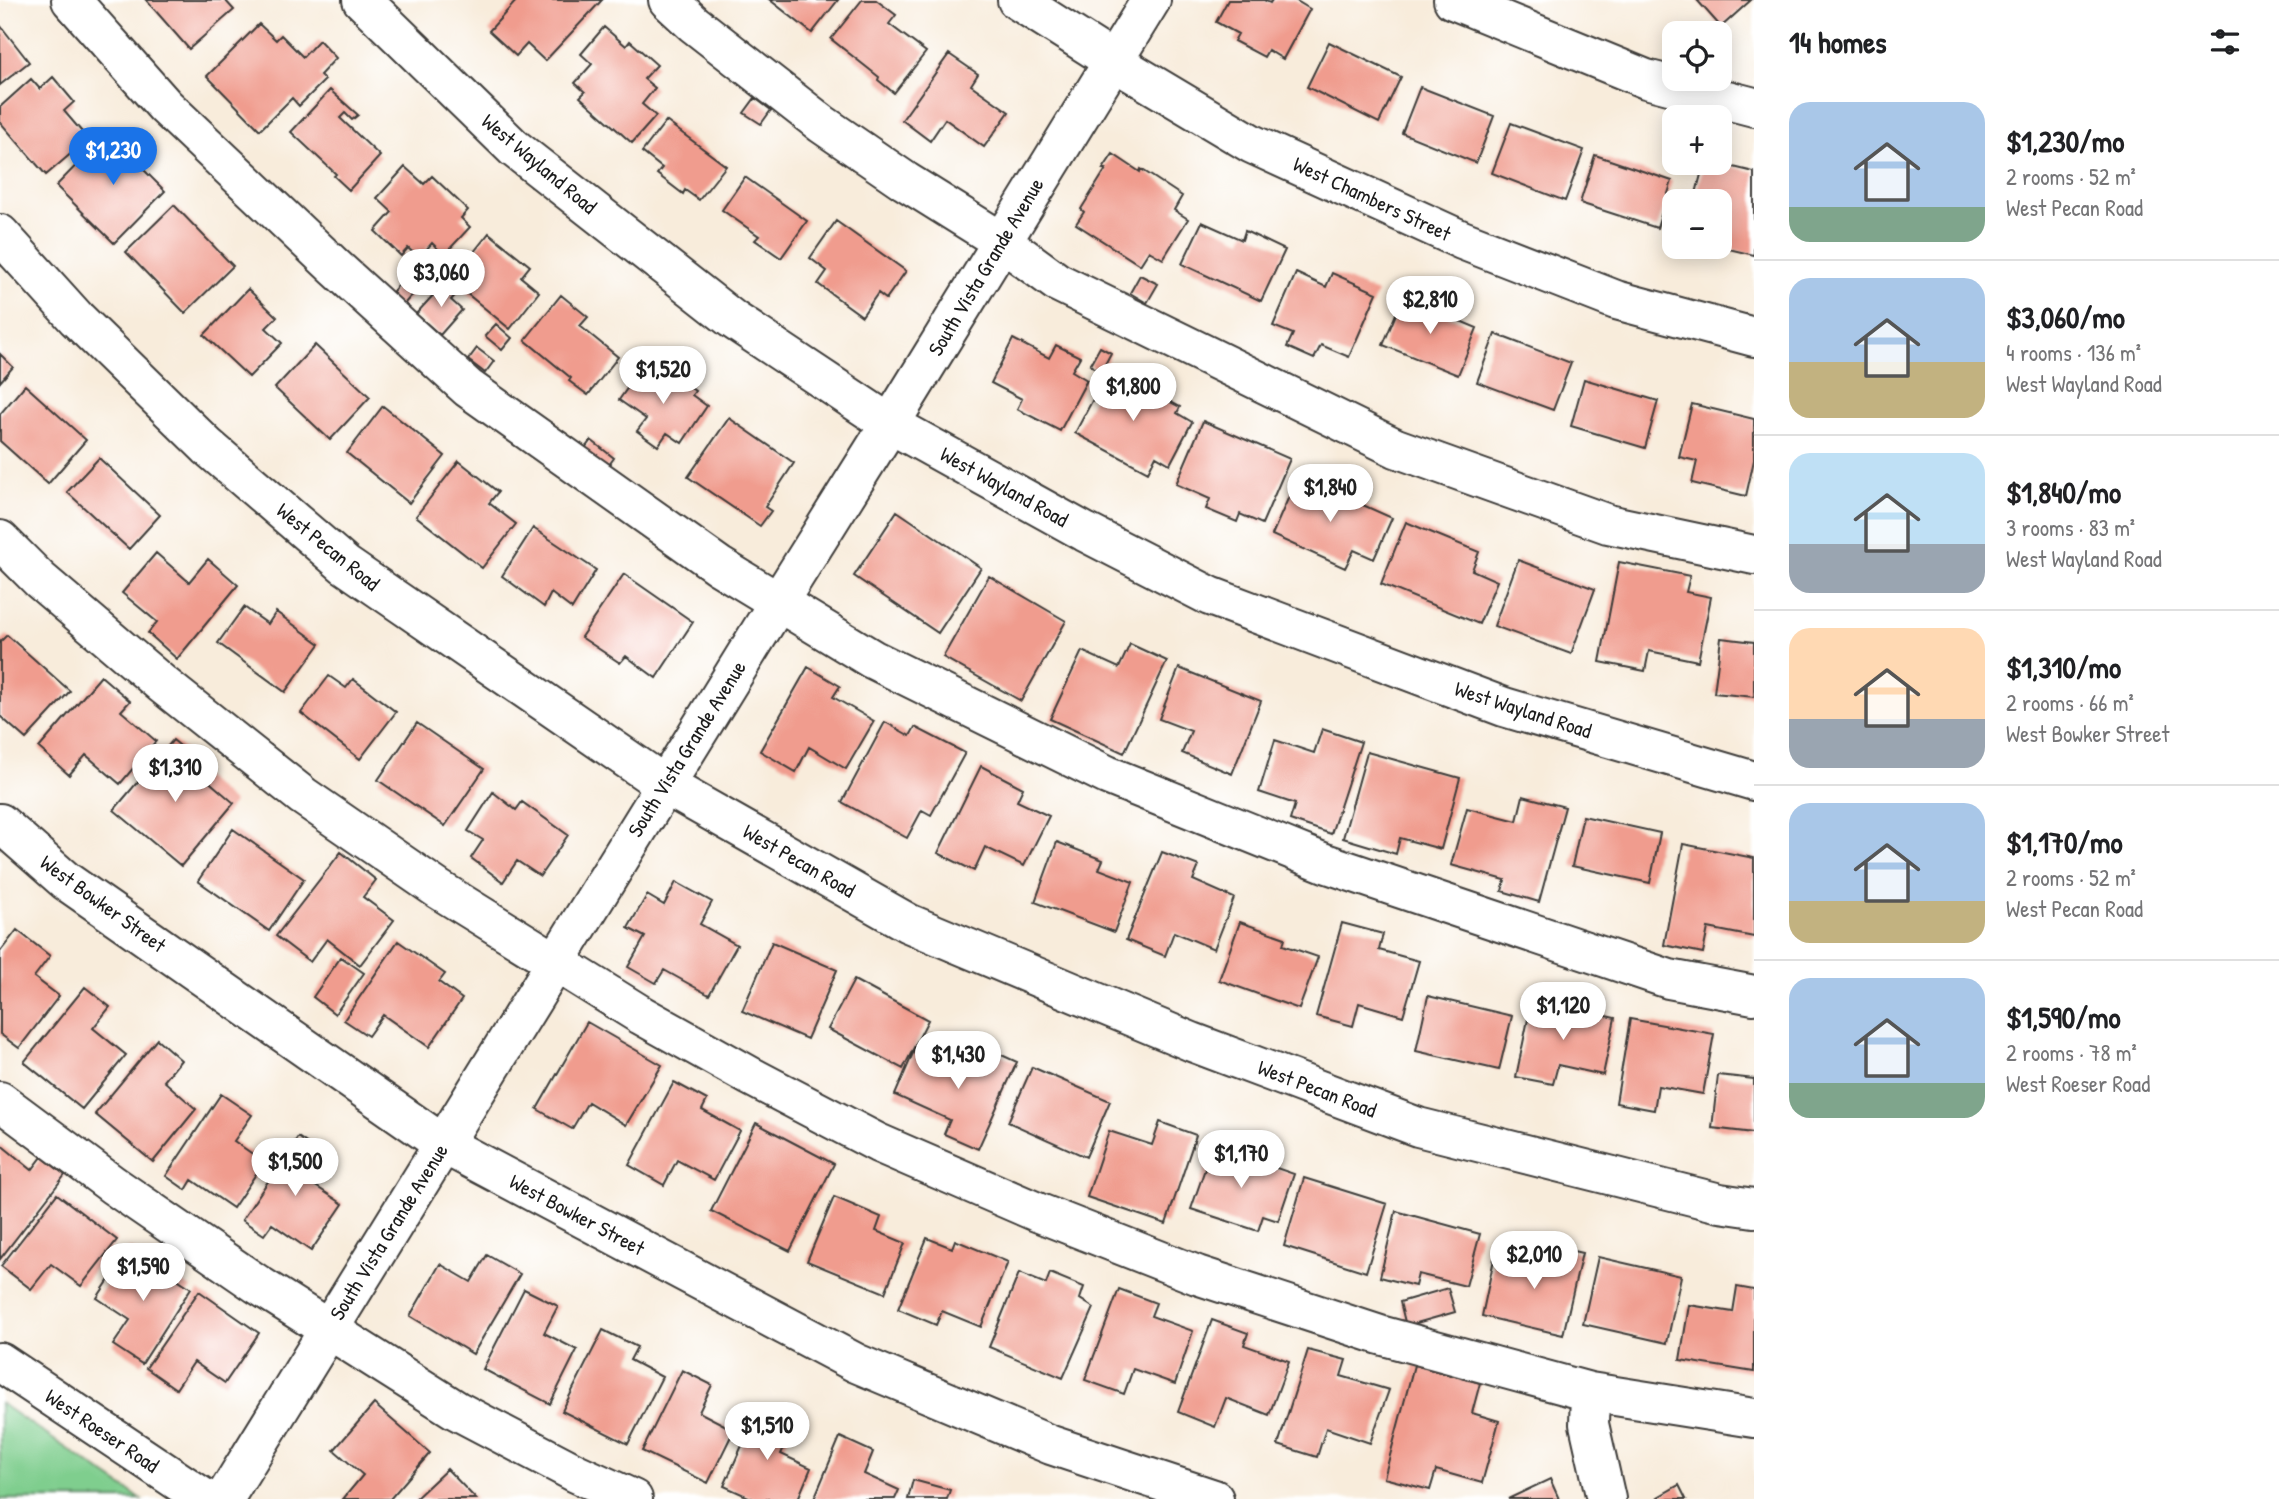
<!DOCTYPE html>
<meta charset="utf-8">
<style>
:root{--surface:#fff;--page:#f2f2f2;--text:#202124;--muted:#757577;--line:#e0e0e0;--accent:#1a73e8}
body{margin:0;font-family:"Patrick Hand",sans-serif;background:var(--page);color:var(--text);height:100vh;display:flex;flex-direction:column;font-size:26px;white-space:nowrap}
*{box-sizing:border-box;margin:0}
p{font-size:23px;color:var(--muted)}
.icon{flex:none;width:38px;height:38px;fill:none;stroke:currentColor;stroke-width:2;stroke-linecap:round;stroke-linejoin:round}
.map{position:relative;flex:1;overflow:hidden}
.panel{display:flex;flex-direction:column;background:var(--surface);width:525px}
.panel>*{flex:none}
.tools{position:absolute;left:1662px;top:21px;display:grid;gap:14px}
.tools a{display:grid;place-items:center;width:70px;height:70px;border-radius:14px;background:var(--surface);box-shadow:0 4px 18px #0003;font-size:35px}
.price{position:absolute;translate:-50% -60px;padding:0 16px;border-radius:24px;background:#fff;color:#222;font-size:23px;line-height:46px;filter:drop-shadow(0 2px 4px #0008)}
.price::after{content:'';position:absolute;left:50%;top:42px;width:21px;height:16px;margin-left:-10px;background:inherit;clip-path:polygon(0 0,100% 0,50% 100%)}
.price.selected{background:var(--accent);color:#fff}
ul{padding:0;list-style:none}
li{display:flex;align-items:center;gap:21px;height:175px;padding:0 35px}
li+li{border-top:2px solid var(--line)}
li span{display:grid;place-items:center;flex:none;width:196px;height:140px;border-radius:21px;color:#555}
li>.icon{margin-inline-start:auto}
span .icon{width:84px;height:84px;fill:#fffc;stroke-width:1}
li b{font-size:30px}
h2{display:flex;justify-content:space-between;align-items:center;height:84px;padding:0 35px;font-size:30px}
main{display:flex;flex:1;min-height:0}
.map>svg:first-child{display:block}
.green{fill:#7fce8e;stroke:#4e7555;stroke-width:2}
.building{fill:#f09c8e}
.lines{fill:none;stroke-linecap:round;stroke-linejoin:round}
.minor-casing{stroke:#3d3b39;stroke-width:42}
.minor{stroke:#fff;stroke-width:38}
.labels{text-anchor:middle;stroke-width:7;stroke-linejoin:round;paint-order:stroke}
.street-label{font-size:21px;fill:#1c1c1c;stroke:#fff}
</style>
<main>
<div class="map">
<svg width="1754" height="1499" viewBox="0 0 1754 1499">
<rect width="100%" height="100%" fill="#fff"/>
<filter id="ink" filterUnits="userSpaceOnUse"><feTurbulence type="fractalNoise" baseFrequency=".0143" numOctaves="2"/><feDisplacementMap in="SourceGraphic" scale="14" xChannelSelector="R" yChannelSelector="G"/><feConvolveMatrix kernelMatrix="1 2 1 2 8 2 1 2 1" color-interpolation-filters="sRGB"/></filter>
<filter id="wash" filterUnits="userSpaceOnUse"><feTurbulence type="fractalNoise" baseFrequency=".00686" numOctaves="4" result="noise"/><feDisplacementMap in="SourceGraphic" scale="28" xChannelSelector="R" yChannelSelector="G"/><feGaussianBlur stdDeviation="1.57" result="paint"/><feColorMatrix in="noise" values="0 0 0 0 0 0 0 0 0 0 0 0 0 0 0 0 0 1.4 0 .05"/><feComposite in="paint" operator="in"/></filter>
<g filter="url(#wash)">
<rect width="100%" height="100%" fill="#f8ecdb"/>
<!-- green -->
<path class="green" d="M0 1403 141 1499H0Z"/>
<g id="blocks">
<!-- building -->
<path class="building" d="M146 0H225L234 10 189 49Z
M517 0H602L545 61 527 44 516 56 489 31Z
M770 0H838L812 33Z
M862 0H876L896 15 889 24 926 52 894 93 878 80 879 77 831 39Z
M1228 0H1264L1270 3 1272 0H1295L1310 9 1283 59 1268 50 1264 57 1234 41 1238 34 1216 22Z
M1697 0H1751L1721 27Z
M259 24 276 40 281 35 303 57 319 40 336 58 320 75 325 80 299 106 292 98 260 130 207 76Z
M0 25 29 62 0 85Z
M604 27 626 46 630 41 657 65 644 79 655 88 642 104 656 116 632 143 580 97 585 92 575 83 592 64 581 54Z
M1329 42 1401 77 1379 123 1307 87Z
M949 54 978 74 971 85 1009 112 984 147 945 119 930 141 902 120Z
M53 77 74 102 64 111 88 139 46 175 0 122V107L31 79 40 89Z
M1420 87 1494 116 1476 163 1402 133Z
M330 90 358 115 352 120 345 113 340 118 380 156 349 190 334 176 336 174 291 132Z
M755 98 771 110 761 124 744 113Z
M666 121 726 166 699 200 685 190 683 194 657 174 662 168 642 152Z
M1511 123 1584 150 1565 201 1492 173Z
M133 132 152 151 139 165 165 191 114 243 56 186 95 146 108 158Z
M1113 154 1140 172 1141 169 1182 196 1174 210 1188 219 1163 259 1149 251 1140 265 1076 224 1084 212 1081 209 1106 169H1103Z
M1595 155 1672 181 1657 228 1580 203Z
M1704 163H1717L1754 172V255L1720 247V201H1694Z
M405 167 424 184 432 176 468 210 461 218 470 227 444 255 432 243 419 258 408 248 401 256 375 231 392 212 377 198Z
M745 177 807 221 781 258 755 240 759 236 722 210Z
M174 205 233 266 185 313 126 252Z
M836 221 906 271 886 299 878 293 862 316 818 284 827 271 810 258Z
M1202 222 1242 240 1245 231 1285 250 1261 301 1182 264Z
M489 233 530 266 521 277 539 292 510 329 448 278 470 251 473 253Z
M1296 273 1326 287 1332 273 1377 293 1349 357 1321 345 1314 359 1287 347 1293 334 1273 326Z
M1140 275 1158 284 1147 303 1130 293Z
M447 280 459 291 451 300 462 310 440 335 416 314Z
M399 284 412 295 397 312 385 301Z
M248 289 277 317 266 328 282 343 249 377 204 335Z
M561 295 588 317 580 326 618 357 588 395 569 381 571 378 525 340Z
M1403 297 1477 328 1458 375 1383 345Z
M496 324 512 338 502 350 485 336Z
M1495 334 1571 363 1553 410 1477 382Z
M1013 339 1049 358 1056 345 1080 357 1072 371 1087 380 1060 431 1017 409 1022 399 991 383Z
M315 345 370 397 330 440 275 388Z
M1100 347 1111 353 1101 372 1090 365Z
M477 348 494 361 485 373 468 360Z
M0 354 13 367 0 382Z
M643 366 666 382 671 374 695 391 692 395 707 406 682 443 667 433 658 446 637 431 646 419 619 400Z
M1109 369 1180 407 1177 413 1192 422 1170 464 1156 456 1148 472 1075 433Z
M1584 379 1658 401 1645 448 1571 426Z
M25 385 86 440 48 484 0 441V414Z
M1692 404 1754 419V460L1746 496 1692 483 1697 461 1679 457Z
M383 406 445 456 409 503 347 453Z
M729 418 794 463 765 507 771 511 760 526 688 477Z
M1203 421 1290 459 1262 524 1240 514 1237 522 1206 509 1210 499 1176 484Z
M591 440 614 458 603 473 580 455Z
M99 458 160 515 129 549 67 492Z
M459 461 498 492 489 503 516 524 482 568 416 516Z
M1298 476 1392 518 1374 559 1354 550 1345 568 1272 535Z
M897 511 981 568 938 633 854 576Z
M1406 522 1479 552 1472 570 1497 581 1479 624 1381 584Z
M533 528 596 570 572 609 551 593 544 607 502 576Z
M156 553 189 582 208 559 238 585 177 659 148 633 157 622 122 593Z
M1518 560 1595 589 1571 654 1494 626Z
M1619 562 1690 576 1686 592 1711 597 1698 661 1649 651 1645 671 1600 662Z
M624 574 693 622 656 678 626 656 620 663 581 637Z
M989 576 1066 621 1021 701 943 657Z
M244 607 268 624 276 612 320 644 285 692 218 643Z
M7 635 70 691 26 739 0 716V642Z
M1721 638 1754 642V697L1714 693Z
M1130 644 1167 661 1124 753 1050 719 1082 651 1119 668Z
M808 667 840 686 833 697 874 721 846 769 809 747 796 772 760 751Z
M1179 668 1261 701 1232 774 1182 753 1191 731 1159 719Z
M101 676 130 701 121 711 156 741 120 784 86 755 69 775 39 748Z
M329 676 346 688 353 679 396 712 360 759 301 713Z
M885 722 910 736 915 727 965 753 931 815 922 810 907 838 842 802Z
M417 723 484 769 445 826 378 780Z
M1322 729 1361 742 1331 834 1290 820 1295 804 1259 792 1275 740 1314 753Z
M173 740 202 764 197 771 234 803 181 866 114 810Z
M1367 752 1460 778 1441 849 1400 838 1396 854 1343 838Z
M981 766 1023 788 1017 801 1049 816 1024 866 985 847 974 871 938 853Z
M493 792 516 810 522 802 568 835 540 876 517 861 503 882 471 858 483 840 468 831Z
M1523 796 1565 807 1539 902 1502 891 1505 880 1451 865 1467 808 1517 821Z
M1583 816 1660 833 1650 883 1572 866Z
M233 829 304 879 269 931 198 881Z
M1057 842 1103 860 1099 869 1133 882 1114 932 1035 902Z
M1683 844 1754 858V937L1708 928 1703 953 1664 945Z
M341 852 376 880 363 897 394 920 360 965 327 939 310 962 276 936Z
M1162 852 1199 866 1193 880 1234 898 1214 949 1174 932 1165 956 1126 940Z
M676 882 712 902 700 924 737 945 709 995 664 970 656 983 628 967 645 937 628 928 647 895 664 905Z
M1240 922 1285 938 1283 945 1318 957 1299 1009 1219 980Z
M1342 923 1383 934 1379 950 1419 961 1403 1016 1359 1003 1353 1026 1316 1016Z
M17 930 50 956 34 977 59 996 19 1048 0 1034V952Z
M398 941 445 974 439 982 462 999 429 1047 383 1015 368 1036 344 1020Z
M772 942 837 970 807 1039 742 1011Z
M341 957 364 973 335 1014 313 997Z
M854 980 928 1020 903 1069 828 1029Z
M85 987 110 1007 93 1028 126 1055 82 1109 24 1062Z
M1428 996 1512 1016 1499 1070 1416 1051Z
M1532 1000 1615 1018 1603 1075 1558 1065 1553 1084 1516 1077Z
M1630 1019 1714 1034 1703 1094 1658 1086 1654 1110 1616 1103Z
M587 1022 662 1065 626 1125 588 1102 572 1129 537 1109Z
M157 1039 181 1060 164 1081 196 1109 153 1162 95 1114Z
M916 1046 971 1070 982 1046 1017 1062 978 1149 944 1134 950 1120 895 1095Z
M1032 1067 1110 1101 1086 1157 1008 1122Z
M1718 1075 1754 1079V1133L1712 1128Z
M674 1082 707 1100 702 1110 740 1131 714 1180 677 1160 664 1185 629 1165Z
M221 1094 252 1115 234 1141 264 1162 233 1208 192 1180 186 1190 166 1176Z
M1160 1122 1196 1135 1166 1224 1087 1197 1109 1131 1152 1145Z
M756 1123 834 1164 790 1251 711 1211Z
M298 1137 328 1158 311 1183 343 1204 311 1251 272 1224 264 1235 242 1220Z
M0 1144 32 1170 42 1157 65 1175 0 1259Z
M1213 1146 1294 1174 1278 1221 1263 1216 1258 1231 1191 1209Z
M1304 1178 1387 1204 1366 1272 1284 1246Z
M57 1194 117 1240 81 1286 51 1264 31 1289 1 1266Z
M834 1197 881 1217 876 1231 905 1243 885 1293 807 1261Z
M1396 1211 1480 1234 1466 1286 1418 1274 1415 1286 1380 1277Z
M927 1238 952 1248 955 1240 1008 1262 981 1327 942 1311 936 1325 898 1309Z
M1543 1244 1582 1253 1563 1335 1482 1316 1494 1259 1537 1269Z
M130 1248 191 1288 142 1364 113 1345 130 1320 97 1298Z
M487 1255 520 1274 473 1354 410 1316 440 1264 471 1282Z
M1598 1257 1681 1276 1667 1343 1583 1324Z
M1019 1273 1046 1284 1050 1273 1084 1287 1080 1299 1094 1308 1063 1378 989 1347Z
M1737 1287 1754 1290V1372L1680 1360 1689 1305 1733 1312Z
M1448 1288 1455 1312 1406 1326 1400 1302Z
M524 1289 558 1306 544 1333 577 1350 550 1404 483 1369Z
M1119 1289 1156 1303 1151 1316 1193 1331 1175 1384 1133 1369 1124 1394 1085 1380Z
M199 1291 259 1333 225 1383 194 1362 176 1389 146 1368Z
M1212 1320 1248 1333 1244 1345 1289 1361 1269 1415 1226 1398 1215 1427 1178 1412Z
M603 1330 637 1347 630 1360 662 1377 628 1444 562 1411Z
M1308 1350 1346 1360 1341 1376 1389 1390 1370 1443 1326 1428 1317 1457 1278 1445Z
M1414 1365 1480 1383 1472 1413 1499 1421 1482 1483 1436 1470 1430 1490 1384 1478Z
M682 1370 712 1385 699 1412 734 1430 708 1483 642 1451Z
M374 1404 430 1453 390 1499H343L363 1475 334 1450Z
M759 1407 795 1423 781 1454 811 1468 798 1499H753L724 1486Z
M840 1437 873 1452 864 1474 899 1490 895 1499H814Z
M447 1469 476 1499H415Z
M1550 1479 1559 1499H1508Z
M913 1480 950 1490 947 1499H908Z
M1679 1485 1686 1499H1660L1658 1497Z"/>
</g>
</g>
<g filter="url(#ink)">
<use href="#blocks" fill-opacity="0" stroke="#3d3b39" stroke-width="2"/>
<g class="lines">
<!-- minor casing -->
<g class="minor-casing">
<path id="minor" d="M71 0 165 106 336 268 468 388 719 566 872 659 1107 775 1325 863 1669 979 1754 995
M362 0 514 148 732 319 890 424 1085 532 1210 596 1504 707 1754 781
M668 0 694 24 822 124 905 181 1001 241 1057 282 1396 448 1608 524 1754 555
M1017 0 1113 61 1252 144 1462 240 1616 300 1754 337
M1453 0 1646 79 1754 107
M0 234 76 318 208 447 345 565 665 785 908 923 1192 1042 1418 1127 1720 1203 1754 1208
M0 540 40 580 162 684 303 796 438 889 641 1015 750 1076 878 1143 1037 1212 1197 1275 1380 1335 1590 1392 1754 1418
M0 823 66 881 443 1144 856 1363 1051 1445 1214 1499
M0 1101 113 1185 257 1284 456 1410 576 1473 633 1499
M0 1362 205 1499
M1590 1392 1589 1424 1606 1499
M224 1499 779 601 890 424 1151 0"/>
</g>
<!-- minor -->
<use href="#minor" class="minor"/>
</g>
</g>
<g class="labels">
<!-- street labels -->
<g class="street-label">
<text transform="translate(539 164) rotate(40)" y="7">West Wayland Road</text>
<text transform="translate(1372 199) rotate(25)" y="7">West Chambers Street</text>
<text transform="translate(986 267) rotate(-59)" y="7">South Vista Grande Avenue</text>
<text transform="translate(1004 487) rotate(29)" y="7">West Wayland Road</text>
<text transform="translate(328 547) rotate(39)" y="7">West Pecan Road</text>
<text transform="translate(1523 710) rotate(18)" y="7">West Wayland Road</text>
<text transform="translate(687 749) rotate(-58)" y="7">South Vista Grande Avenue</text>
<text transform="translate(799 861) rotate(30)" y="7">West Pecan Road</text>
<text transform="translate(103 904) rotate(36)" y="7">West Bowker Street</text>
<text transform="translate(1317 1089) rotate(21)" y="7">West Pecan Road</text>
<text transform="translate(577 1215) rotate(28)" y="7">West Bowker Street</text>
<text transform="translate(389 1232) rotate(-58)" y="7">South Vista Grande Avenue</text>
<text transform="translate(102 1431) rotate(34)" y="7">West Roeser Road</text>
</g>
</g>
</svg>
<div class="tools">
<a><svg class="icon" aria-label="locate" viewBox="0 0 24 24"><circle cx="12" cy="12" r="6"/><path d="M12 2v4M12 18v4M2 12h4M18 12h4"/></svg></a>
<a>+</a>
<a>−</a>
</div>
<b class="price selected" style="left:113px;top:187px">$1,230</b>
<b class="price" style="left:441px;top:309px">$3,060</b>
<b class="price" style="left:1430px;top:336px">$2,810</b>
<b class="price" style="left:663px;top:406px">$1,520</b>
<b class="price" style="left:1133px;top:423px">$1,800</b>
<b class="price" style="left:1330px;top:524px">$1,840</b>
<b class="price" style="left:175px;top:804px">$1,310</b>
<b class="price" style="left:1563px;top:1042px">$1,120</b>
<b class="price" style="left:958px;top:1091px">$1,430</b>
<b class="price" style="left:1241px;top:1190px">$1,170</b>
<b class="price" style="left:295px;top:1198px">$1,500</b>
<b class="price" style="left:1534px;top:1291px">$2,010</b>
<b class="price" style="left:143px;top:1303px">$1,590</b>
<b class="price" style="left:767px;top:1462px">$1,510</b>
</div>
<section class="panel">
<h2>14 homes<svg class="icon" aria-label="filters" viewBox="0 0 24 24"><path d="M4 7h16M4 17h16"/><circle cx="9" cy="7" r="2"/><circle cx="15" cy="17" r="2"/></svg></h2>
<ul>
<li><span style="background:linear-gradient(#a9c7e8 75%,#7fa58c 0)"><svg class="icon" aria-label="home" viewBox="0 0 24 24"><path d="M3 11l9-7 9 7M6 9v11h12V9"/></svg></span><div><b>$1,230/mo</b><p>2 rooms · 52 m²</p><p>West Pecan Road</p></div></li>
<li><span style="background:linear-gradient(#a9c7e8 60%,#c2b280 0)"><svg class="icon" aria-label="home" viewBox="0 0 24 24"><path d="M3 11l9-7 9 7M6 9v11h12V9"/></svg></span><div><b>$3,060/mo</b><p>4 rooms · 136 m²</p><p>West Wayland Road</p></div></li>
<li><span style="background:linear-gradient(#bfe0f5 65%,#9aa5b1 0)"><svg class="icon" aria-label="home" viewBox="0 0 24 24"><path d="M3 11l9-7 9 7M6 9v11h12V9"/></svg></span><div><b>$1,840/mo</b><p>3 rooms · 83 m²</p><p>West Wayland Road</p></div></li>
<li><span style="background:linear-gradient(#ffd9b3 65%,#9aa5b1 0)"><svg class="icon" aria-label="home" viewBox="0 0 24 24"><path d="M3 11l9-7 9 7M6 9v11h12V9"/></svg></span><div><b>$1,310/mo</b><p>2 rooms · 66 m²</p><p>West Bowker Street</p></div></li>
<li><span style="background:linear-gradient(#a9c7e8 70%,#c2b280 0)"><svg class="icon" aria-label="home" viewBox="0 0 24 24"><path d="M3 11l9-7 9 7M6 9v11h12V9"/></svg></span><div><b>$1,170/mo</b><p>2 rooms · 52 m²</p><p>West Pecan Road</p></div></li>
<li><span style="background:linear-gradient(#a9c7e8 75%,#7fa58c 0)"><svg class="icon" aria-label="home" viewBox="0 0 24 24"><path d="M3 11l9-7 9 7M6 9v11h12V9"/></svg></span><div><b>$1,590/mo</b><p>2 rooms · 78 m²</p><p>West Roeser Road</p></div></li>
</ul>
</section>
</main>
